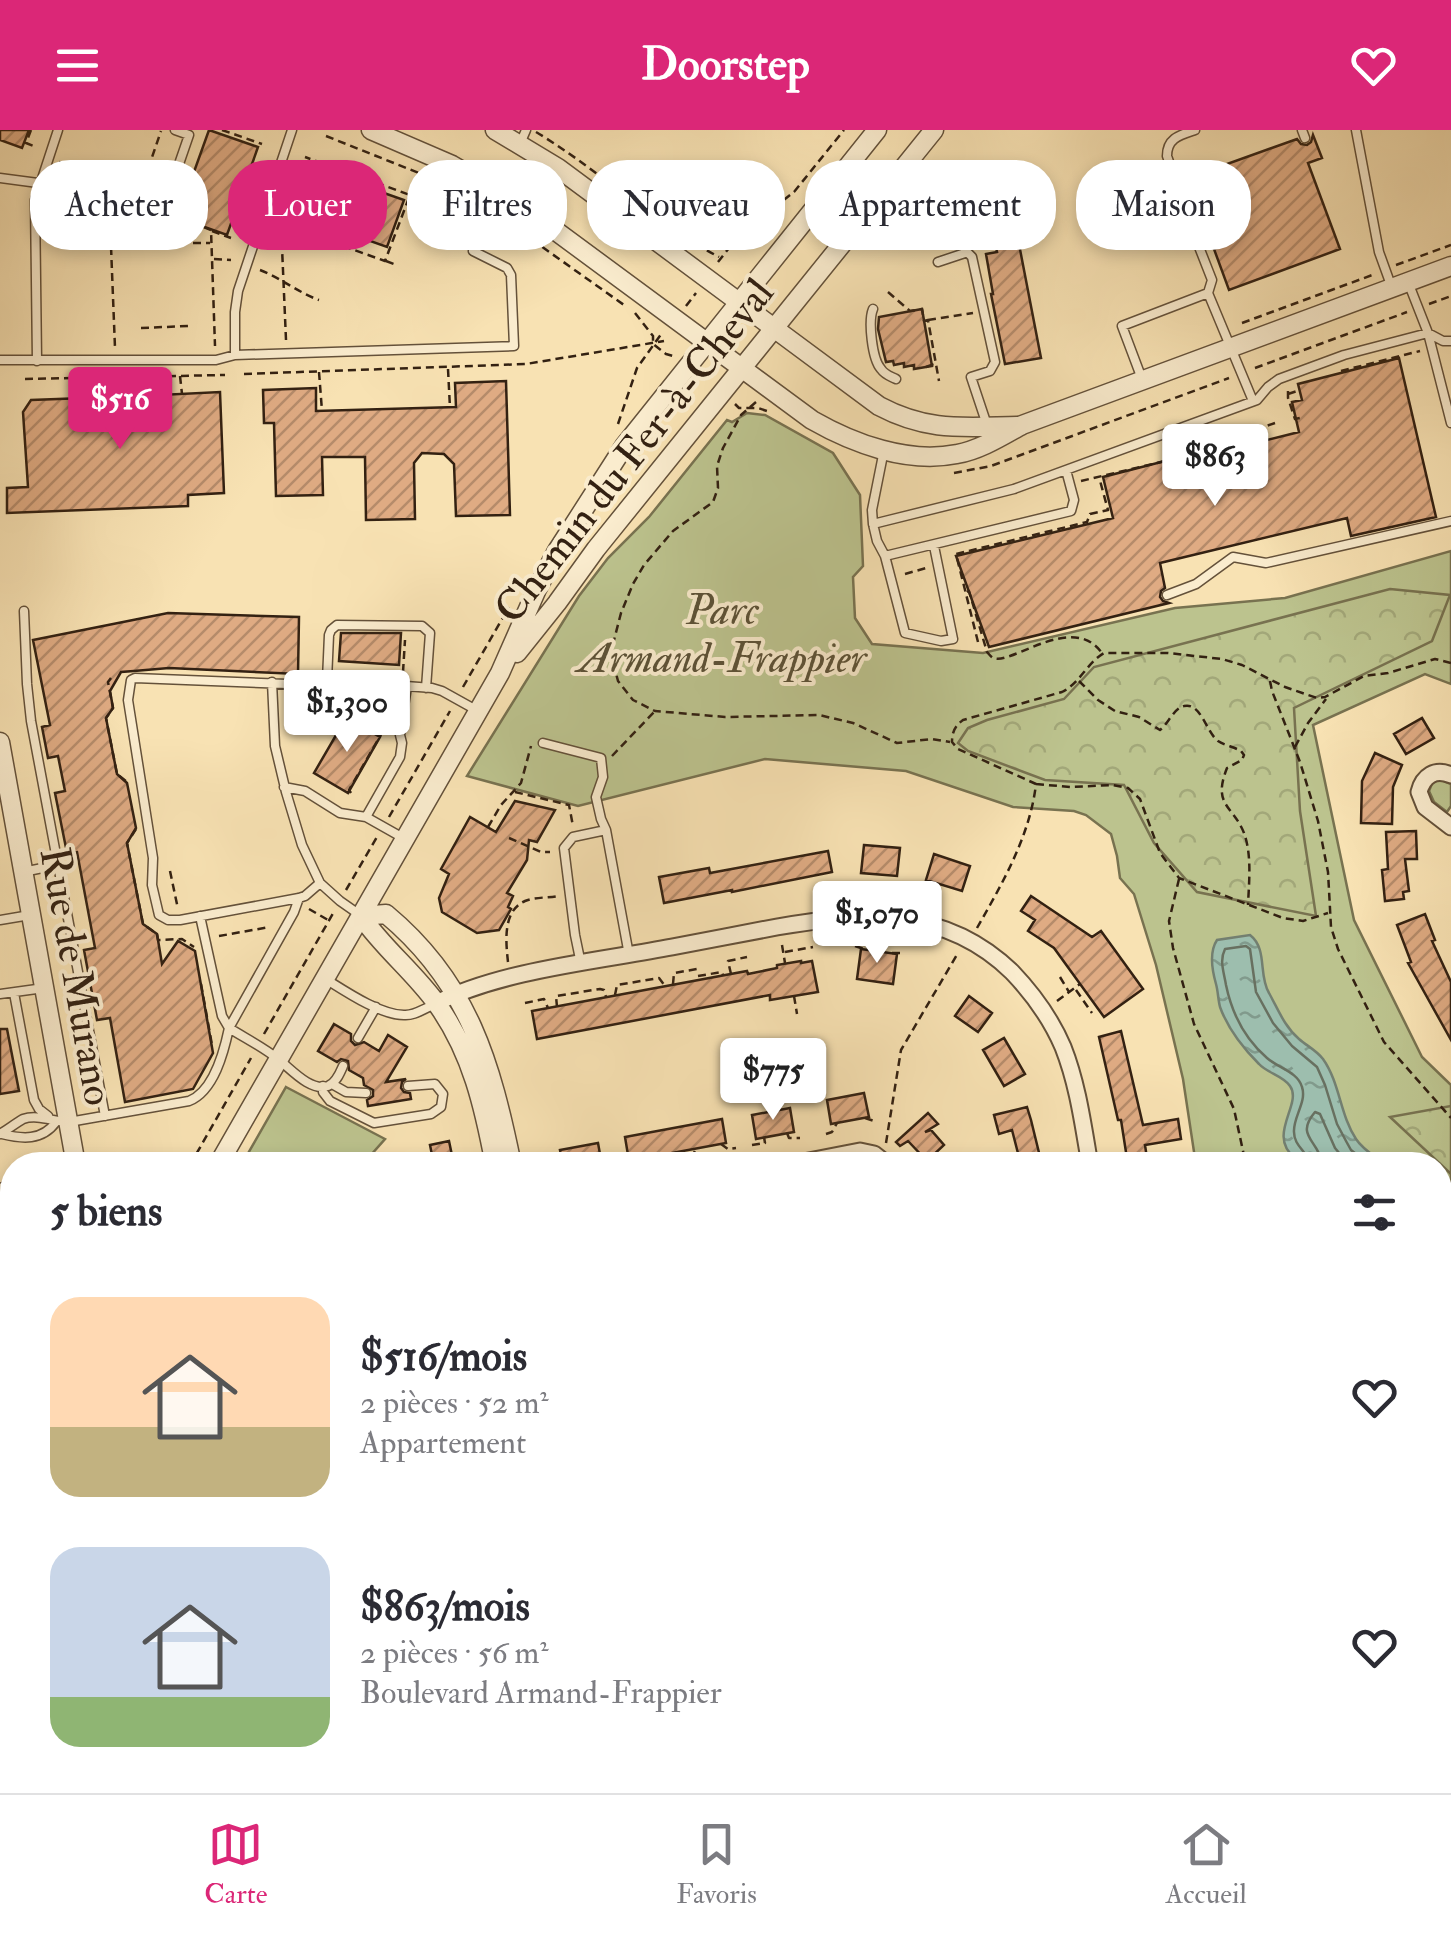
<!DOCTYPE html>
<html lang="fr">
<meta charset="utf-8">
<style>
:root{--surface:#fff;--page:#f7f7f7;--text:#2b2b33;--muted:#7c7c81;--line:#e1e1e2;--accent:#db2777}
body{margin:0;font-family:"IM FELL Double Pica",serif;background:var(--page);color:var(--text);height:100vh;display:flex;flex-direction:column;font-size:38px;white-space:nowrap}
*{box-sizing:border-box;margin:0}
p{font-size:32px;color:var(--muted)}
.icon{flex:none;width:55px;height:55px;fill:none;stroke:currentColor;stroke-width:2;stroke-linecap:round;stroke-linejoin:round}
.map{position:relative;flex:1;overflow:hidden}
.details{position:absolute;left:0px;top:1022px;width:1452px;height:642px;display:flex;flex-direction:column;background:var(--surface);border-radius:40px 40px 0 0;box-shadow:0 5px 15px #0003}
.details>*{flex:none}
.banner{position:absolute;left:30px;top:30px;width:1392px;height:90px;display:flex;gap:20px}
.price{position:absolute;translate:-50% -85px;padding:0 22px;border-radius:10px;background:#fff;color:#222;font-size:32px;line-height:65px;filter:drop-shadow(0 2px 5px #0008)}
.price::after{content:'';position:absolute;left:50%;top:60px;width:30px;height:22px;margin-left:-15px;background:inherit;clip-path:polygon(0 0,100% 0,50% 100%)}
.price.current{background:var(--accent);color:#fff}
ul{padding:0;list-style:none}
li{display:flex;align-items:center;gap:30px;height:250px;padding:0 50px}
li span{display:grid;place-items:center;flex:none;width:280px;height:200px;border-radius:30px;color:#555}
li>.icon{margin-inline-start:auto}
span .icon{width:120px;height:120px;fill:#fffc;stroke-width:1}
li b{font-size:42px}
h2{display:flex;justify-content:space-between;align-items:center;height:120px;padding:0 50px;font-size:42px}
.chip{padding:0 35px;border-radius:40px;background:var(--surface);box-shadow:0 5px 15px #0003;font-size:35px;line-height:90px}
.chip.current{background:var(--accent);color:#fff}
header{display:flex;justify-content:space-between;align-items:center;height:130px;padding:0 50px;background:var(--accent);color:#fff;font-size:45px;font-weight:700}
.tabs{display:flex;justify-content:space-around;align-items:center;height:140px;border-top:2px solid var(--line);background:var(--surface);font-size:28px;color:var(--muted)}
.tabs a{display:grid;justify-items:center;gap:5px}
.tabs .current{color:var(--accent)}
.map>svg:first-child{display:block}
.green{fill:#bcc38e;stroke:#787250;stroke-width:2.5}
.forest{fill:url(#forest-crowns);stroke:#787250;stroke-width:2.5}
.water{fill:url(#water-ripples);stroke:#737f70;stroke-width:2.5}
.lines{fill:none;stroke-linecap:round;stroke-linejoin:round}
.shore{stroke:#687060;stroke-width:2.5}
.building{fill:url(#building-hatch);stroke:#332112;stroke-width:2.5}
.service-casing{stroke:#64513a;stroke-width:11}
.minor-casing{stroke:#64513a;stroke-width:19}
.tertiary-casing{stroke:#64513a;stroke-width:21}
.path{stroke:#332112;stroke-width:2.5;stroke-dasharray:8 5;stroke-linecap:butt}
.service{stroke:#faecce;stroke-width:8}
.minor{stroke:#faecce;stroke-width:15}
.tertiary{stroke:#faecce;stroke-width:18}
.labels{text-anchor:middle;stroke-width:8;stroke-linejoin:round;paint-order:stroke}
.street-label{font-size:42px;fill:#332112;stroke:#faecce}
.park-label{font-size:42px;font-style:italic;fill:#5c5237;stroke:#faecce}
</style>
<header><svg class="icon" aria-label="menu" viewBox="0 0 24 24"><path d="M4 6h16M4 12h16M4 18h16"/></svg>Doorstep<svg class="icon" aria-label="heart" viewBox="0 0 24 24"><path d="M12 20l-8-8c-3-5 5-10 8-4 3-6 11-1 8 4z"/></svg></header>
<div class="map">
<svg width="1451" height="1663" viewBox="0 0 1451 1663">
<defs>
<pattern id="forest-crowns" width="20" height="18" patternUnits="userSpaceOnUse" patternTransform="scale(2.5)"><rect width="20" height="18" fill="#bcc38e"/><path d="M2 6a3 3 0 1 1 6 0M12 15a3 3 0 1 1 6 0" fill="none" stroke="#a2a779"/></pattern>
<pattern id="water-ripples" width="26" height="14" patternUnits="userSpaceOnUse" patternTransform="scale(2.5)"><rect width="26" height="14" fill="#9dbeae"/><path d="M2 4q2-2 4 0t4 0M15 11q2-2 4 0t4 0" fill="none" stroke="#819a8c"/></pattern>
<pattern id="building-hatch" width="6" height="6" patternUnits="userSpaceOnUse" patternTransform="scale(2.5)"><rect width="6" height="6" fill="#dfab83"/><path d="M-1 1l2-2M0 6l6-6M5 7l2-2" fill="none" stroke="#b58b6a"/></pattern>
</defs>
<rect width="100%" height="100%" fill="#f8e2b3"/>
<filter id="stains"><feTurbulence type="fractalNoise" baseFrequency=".002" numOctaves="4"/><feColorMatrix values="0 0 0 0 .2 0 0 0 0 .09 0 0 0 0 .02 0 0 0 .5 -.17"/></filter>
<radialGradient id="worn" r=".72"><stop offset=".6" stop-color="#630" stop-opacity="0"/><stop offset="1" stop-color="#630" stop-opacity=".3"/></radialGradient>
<!-- green -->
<path class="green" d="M747 283 765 285 833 323 860 365 863 436 853 447 855 488 872 514 983 523 1175 478 1285 468 1451 421V554L1425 544 1313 595 1354 790 1422 927 1451 955V1196L1440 1194V1035H1196L1183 949 1156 835 1134 764 1120 748 1117 726 1111 704 1086 685 1074 681 1013 677 906 641 765 629 578 676 467 646 579 466 608 428 649 387 727 290 732 292Z
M1439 649 1451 654V676L1447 682 1434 672 1429 661 1433 651Z
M286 957 385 1009 362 1035H248L246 1027Z"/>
<!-- forest -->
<path class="forest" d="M1390 459 1450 465 1432 511 1294 578 1300 681 1316 786 1197 762 1154 713 1124 655 1045 650 968 621 958 613 968 598 987 590 1064 569 1094 537Z
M1451 976V1044L1390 987Z"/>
<!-- water -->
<path class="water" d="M1250 805C1268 819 1258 845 1269 863 1278 879 1284 896 1299 909 1307 916 1316 920 1323 929 1340 953 1340 985 1356 1009 1363 1020 1376 1027 1386 1035 1363 1035 1313 1041 1295 1028 1266 1005 1303 974 1290 956 1284 946 1267 943 1259 934 1243 918 1228 899 1220 877 1218 869 1218 861 1216 854 1212 840 1209 822 1217 810Z"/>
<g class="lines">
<!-- shore -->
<path class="shore" d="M1310 1035C1308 1021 1294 1017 1294 1002 1293 987 1307 972 1302 957 1298 942 1278 938 1267 928 1245 909 1232 884 1226 855 1224 842 1219 831 1225 819L1246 816 1250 819 1256 862 1273 893 1292 916 1317 937 1325 955 1337 994 1346 1011 1351 1020 1370 1035
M1322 1035C1320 1010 1294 1007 1315 982L1320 984 1335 1018 1349 1035"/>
</g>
<!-- building -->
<path class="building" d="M0 0H29L22 18 0 10Z
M209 0 258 17 227 105 196 94 199 85 181 78Z
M1313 5 1322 28 1308 33 1340 119 1229 160 1188 48 1297 9 1301 14 1307 15 1311 12Z
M310 37 404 70 387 117 294 84Z
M1165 43 1172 62 1153 69 1145 50Z
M1018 109 1041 228 1005 234 991 164H993L986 124 997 122 995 112Z
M922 179 932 236 914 239V235L904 237V233L894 235 893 231 886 232 878 199 879 187Z
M1399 228 1436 387 1351 406 1347 388 1160 433 1165 458 1161 461 1160 467 1163 471 1169 473 989 517 956 426 1113 388 1103 347 1165 331 1166 335 1299 302 1292 272 1302 270 1298 254Z
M506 251 510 385 456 386 454 334 444 324 422 323 414 333 415 389 366 390 365 327H322L323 365 276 366 274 293H264L263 260 316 258V281L456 277 455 253Z
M119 254H140V266L220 262 224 363 188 365V376L7 383V358L28 357 23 282 31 270 112 267V255Z
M168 483 299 487 298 544 169 538 134 541 121 542 110 561 113 578 106 588 117 644 127 653 136 698 127 713 143 794 157 804 162 834 178 811 195 821 213 923 193 959 125 972 110 888 97 890 84 820 95 818 77 722 67 723 55 663 65 661 58 626 48 628 42 597 50 595 33 510Z
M341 503H401L399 535 339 531Z
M346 588 380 607 348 663 314 643Z
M1422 588 1434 608 1406 624 1394 604Z
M1375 623 1402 635 1393 657 1392 694 1361 693 1362 651Z
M515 671 555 680 537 712 529 710 527 730 507 763 513 766 508 777 511 779 499 800 477 803 442 782 439 768 449 744 441 739 470 687 496 702Z
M1416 701 1417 729H1405L1409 761 1403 762 1404 769 1385 771 1382 740 1388 739 1386 702Z
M864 715 900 718 897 746 861 743Z
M828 721 832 742 732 762V760L664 773 659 747 709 738 710 743Z
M934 724 970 736 962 761 926 750Z
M1031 766 1092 807 1101 801 1143 859 1104 887 1054 818 1028 801 1035 790 1021 781Z
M1425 784 1435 810 1432 811 1451 852V910L1408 833 1411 832 1397 795Z
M861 819 897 824 893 854 857 849Z
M801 831V833L812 831 818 862 770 870V865L537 909 532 881 747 841 748 844 777 838V835Z
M969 866 992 883 978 902 955 886Z
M334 894 351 904V911L355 915 364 912 379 921 388 905 407 917 386 952 406 949 402 952 401 958 404 962 410 963 411 969 368 976 367 970 373 966V960L364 955 363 948 349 940 348 931 341 929 337 932 318 921Z
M0 899H7L19 961 0 964Z
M1121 901 1143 995 1178 989 1181 1009 1145 1015 1148 1035H1128L1121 990H1118L1099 907Z
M1004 908 1025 944 1004 956 983 920Z
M864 963 869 987 831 994 827 970Z
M1027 977 1031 990 1042 1035H1021L1012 1000 999 1004 994 985Z
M790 978 794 1002 756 1009 752 985Z
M928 983 938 994 925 1002 931 1000 944 1015 927 1031 908 1011 900 1016 896 1012Z
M722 989 726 1013 629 1031 625 1007Z
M449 1011 454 1035H434L430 1015Z
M598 1013 602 1035H563L560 1020Z"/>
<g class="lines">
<!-- service casing -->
<g class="service-casing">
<path id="service" d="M1195 0C1180 5 1167 8 1167 26L1179 60 1183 76 1212 150 1208 163
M1302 0 1305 8
M1356 0 1379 122 1392 158
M520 14 526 0
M0 48 38 53 185 104
M158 95 189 5 175 0
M938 132 965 123H968L972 127 995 232 990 241 971 247 987 295
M1408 152 1428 203 1451 293
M873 179C868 191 872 229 881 239 885 245 890 246 896 249
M235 225V182L238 161 292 0
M0 230H216L235 225 514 216 511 145 507 138 473 121 486 88 503 63
M37 231 35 70 58 0
M1142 249 1122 196 1208 163 1253 271
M884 320 872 380 873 394 1014 359 1257 270 1268 257 1279 249 1344 225 1428 203 1443 211H1451
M873 394 877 411 885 426 905 503 941 511 953 509 934 416
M885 426 1071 381 1074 370 1066 340
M1167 465 1196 454 1233 427 1266 433 1451 391
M24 481 27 554 31 591 105 986
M327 550 329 505 331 500 337 495 422 496 430 503 426 558
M272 552 275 616 286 662 302 715 320 753 340 771 360 785
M543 613 601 628 603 647 596 667 601 689 606 700 629 825
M284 657 305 661 340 683 366 687
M405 709 366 687 400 627 402 613 400 605 407 556
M23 742 57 735
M320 753 305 766 299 768 180 790H168L159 785 152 755 153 728 128 570 131 550 135 548 314 555 327 550 432 558 442 561 478 581
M299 768 294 782 229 898C245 908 263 917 278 929 290 938 310 962 328 956 336 953 340 943 343 936
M0 790 30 785
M581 834 575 805 564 718 573 707 606 700
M324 848C345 861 380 885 404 885 415 886 424 878 434 875
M14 863 34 970 39 979 48 986
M0 864 44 858
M358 908 376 877
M332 954 346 962 366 963
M323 956V962L330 971 374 993 431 984 441 977 443 964 435 954 408 956
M0 1004C7 1000 16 993 23 989 38 984 54 992 69 992L189 971C214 961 224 922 229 898L222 886 200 786
M2 1004C22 1009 42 1011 56 992
M0 1058 12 1054
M0 1374 12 1382
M0 1622 11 1603"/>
</g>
<!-- minor casing -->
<g class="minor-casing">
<path id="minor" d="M1451 645C1435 638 1423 646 1419 662L1425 677 1451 697
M437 873C502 840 599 831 672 817 707 810 742 804 777 797 863 782 944 776 1012 842 1033 864 1051 889 1063 917 1078 955 1083 995 1090 1035
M788 1035 860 1021 874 1024 888 1035
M1440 1302 1451 1304
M0 1637 6 1647 11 1663
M208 1652 210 1663
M413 1652 415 1663
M819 1652 821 1663
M1009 1652 1011 1663
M1209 1652 1211 1663
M1421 1652 1423 1663"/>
</g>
<!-- tertiary casing -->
<g class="tertiary-casing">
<path id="tertiary" d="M371 0 452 35 522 76 812 290C854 314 908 334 957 324 980 320 1002 306 1022 295L1451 136
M495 0 558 38 879 276C928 302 963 297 1017 296
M517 523 557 473 596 419 934 0
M0 612 76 1035
M361 786 386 784C469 853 491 933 512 1035
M361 786C383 818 414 842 437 874 472 923 484 977 495 1035
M218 1035 500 543 537 459 557 421 625 315 877 0
M0 1429 12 1398
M612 1652 614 1663
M628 1652 630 1663"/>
</g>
<!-- path -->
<path class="path" d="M31 0 26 13 36 17
M222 0 262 14
M536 2C599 40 654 93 719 127
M326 6 429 47 481 76
M59 32 155 65
M148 39 161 1
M178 79 196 85 193 93 211 100 215 216
M500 87 624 175
M110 91 115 218
M212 101 231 108
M193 113H210
M334 113 338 100
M214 129 231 130
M386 131 394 134
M718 132 740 104 794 62 844 0
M1396 135 1451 115
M260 140C281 148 299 163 319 170
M888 162 910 181 922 179 924 191 928 190 939 251
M1429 174 1451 166
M686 176 696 163
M635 183 653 206V214L666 224 673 226
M928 190 973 183
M1242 193 1375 144
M141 198 188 196
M286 210 281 94 385 131 410 65 305 27
M926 237 934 234
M1255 238 1407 182
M448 239 450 278
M1341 241 1420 221
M319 242 322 281
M244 244 526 234 664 211
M180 246 182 264
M25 249 225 245
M1288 261V268L1295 289 1300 288
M1288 264 1300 260
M756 272 741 285 723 318 717 336 718 358 713 372 673 401 644 435 633 454 621 483 613 514V532L618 551 633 570 655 581 725 587 819 585 853 593 897 613 932 609 950 612
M735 274 739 278H758L770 282
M618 294 637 238 662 203
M954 343 991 336 1229 248
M1081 351 1165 331 1275 293
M905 444 926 438
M967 462 969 461 987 522C989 524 991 527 993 528 999 530 1004 528 1010 526 1038 516 1079 491 1102 523
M978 512 956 424 1087 392 1090 384 1108 380 1099 347
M403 542 405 510
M111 548 108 552 113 578 106 588 117 644 127 652
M1079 551 1098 570 1115 581 1139 587 1160 600C1168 594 1174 578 1184 576 1201 572 1206 602 1218 611 1224 615 1234 617 1241 621L1244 625 1242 630 1227 638C1212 676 1233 675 1244 703 1252 725 1249 752 1248 775
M1270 551 1272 561 1300 632 1318 691 1328 742 1331 797 1338 819 1384 912 1451 988
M463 557 509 477
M1295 617 1308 593 1326 569
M612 626 655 581
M1036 654 1070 657 1113 655 1128 658 1140 669 1160 723 1179 748 1283 788 1303 791 1328 783
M515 662 569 675 573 696
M351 663 349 660 383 601 388 603
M389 687 450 581
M488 697 501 675 521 653 531 616
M136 699 127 713 143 794 157 804 158 810 182 809 194 817
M509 708 541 722H550
M170 741 178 779
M1179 749 1169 791 1173 818 1194 894 1234 979 1246 1035
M346 760 377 707
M309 779 328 790
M977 798C1002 754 1030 706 1036 654L958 619 952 612C952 602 955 596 963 590L1062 562C1080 553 1087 533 1104 523H1168L1222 529 1242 535 1285 557 1317 568 1325 567 1364 546 1388 543 1435 529 1451 533
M219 806 270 797
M782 815 785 833
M855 816 867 820
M785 822 813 817
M892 823H905
M508 832C506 813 502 781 525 771 534 767 548 768 558 766
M731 844 728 831 747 827
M698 846 722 842 723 845
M1060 847 1069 862
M201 854 212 915
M673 854 674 843 697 839
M1076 860 1092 883
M615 865 617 855 659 848 665 856
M794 866 797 884
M1057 871 1080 854
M525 873 544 869 548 878
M557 877 556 866 600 859 604 860 606 867
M264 904 335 780
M865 988 874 991
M787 1003 789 1008H800
M826 1004 832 1002 837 993
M886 1013 901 920 958 823
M721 1014 728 1019 736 1018
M752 1015 765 1013 764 1007
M661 1026 662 1031 672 1029
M691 1028 696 1019
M635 1030V1035
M190 1035 251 928
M0 1138 4 1133 12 1131
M1440 1149 1451 1154
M0 1188 12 1194
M0 1224 12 1234
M0 1245 12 1247
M0 1261 5 1264 12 1262
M0 1276 12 1272
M0 1284 12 1280
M0 1481 12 1458
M0 1508 12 1514"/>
<!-- service -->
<use href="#service" class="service"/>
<!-- minor -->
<use href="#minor" class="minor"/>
<!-- tertiary -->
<use href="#tertiary" class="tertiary"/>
</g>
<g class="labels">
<!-- street labels -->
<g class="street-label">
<text transform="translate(633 320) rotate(-52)" y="15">Chemin du Fer-à-Cheval</text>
<text transform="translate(78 846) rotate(80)" y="15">Rue de Murano</text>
</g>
<!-- park labels -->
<g class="park-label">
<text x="722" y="494">Parc<tspan x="722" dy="48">Armand-Frappier</tspan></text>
</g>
</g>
<rect width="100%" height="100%" filter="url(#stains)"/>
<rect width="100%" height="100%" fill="url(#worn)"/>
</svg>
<b class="price current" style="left:120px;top:322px">$516</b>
<b class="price" style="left:1215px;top:379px">$863</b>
<b class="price" style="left:347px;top:625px">$1,300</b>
<b class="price" style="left:877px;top:836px">$1,070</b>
<b class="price" style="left:773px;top:993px">$775</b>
<div class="banner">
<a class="chip">Acheter</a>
<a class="chip current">Louer</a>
<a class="chip">Filtres</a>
<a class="chip">Nouveau</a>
<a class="chip">Appartement</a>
<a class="chip">Maison</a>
</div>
<section class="details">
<h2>5 biens<svg class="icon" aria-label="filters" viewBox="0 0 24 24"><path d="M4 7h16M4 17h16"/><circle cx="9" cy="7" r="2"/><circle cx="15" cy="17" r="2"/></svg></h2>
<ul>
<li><span style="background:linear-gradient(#ffd9b3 65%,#c2b280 0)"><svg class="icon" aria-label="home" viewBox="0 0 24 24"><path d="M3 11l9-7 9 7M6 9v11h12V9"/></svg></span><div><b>$516/mois</b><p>2 pièces · 52 m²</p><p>Appartement</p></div><svg class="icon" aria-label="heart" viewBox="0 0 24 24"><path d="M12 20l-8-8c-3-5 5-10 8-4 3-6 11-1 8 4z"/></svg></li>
<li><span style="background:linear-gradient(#c9d6e8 75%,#8fb573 0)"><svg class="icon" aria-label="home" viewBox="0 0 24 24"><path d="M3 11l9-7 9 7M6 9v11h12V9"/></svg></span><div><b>$863/mois</b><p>2 pièces · 56 m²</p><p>Boulevard Armand-Frappier</p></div><svg class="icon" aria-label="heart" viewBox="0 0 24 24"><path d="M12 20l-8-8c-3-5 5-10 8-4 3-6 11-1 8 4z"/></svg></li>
</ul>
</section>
</div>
<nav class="tabs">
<a class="current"><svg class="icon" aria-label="map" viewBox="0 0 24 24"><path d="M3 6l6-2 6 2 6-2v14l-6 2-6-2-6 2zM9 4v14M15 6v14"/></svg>Carte</a>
<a><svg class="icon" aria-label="saved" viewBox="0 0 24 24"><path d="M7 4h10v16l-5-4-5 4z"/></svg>Favoris</a>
<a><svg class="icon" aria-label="home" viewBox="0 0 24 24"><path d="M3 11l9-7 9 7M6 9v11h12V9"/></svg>Accueil</a>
</nav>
